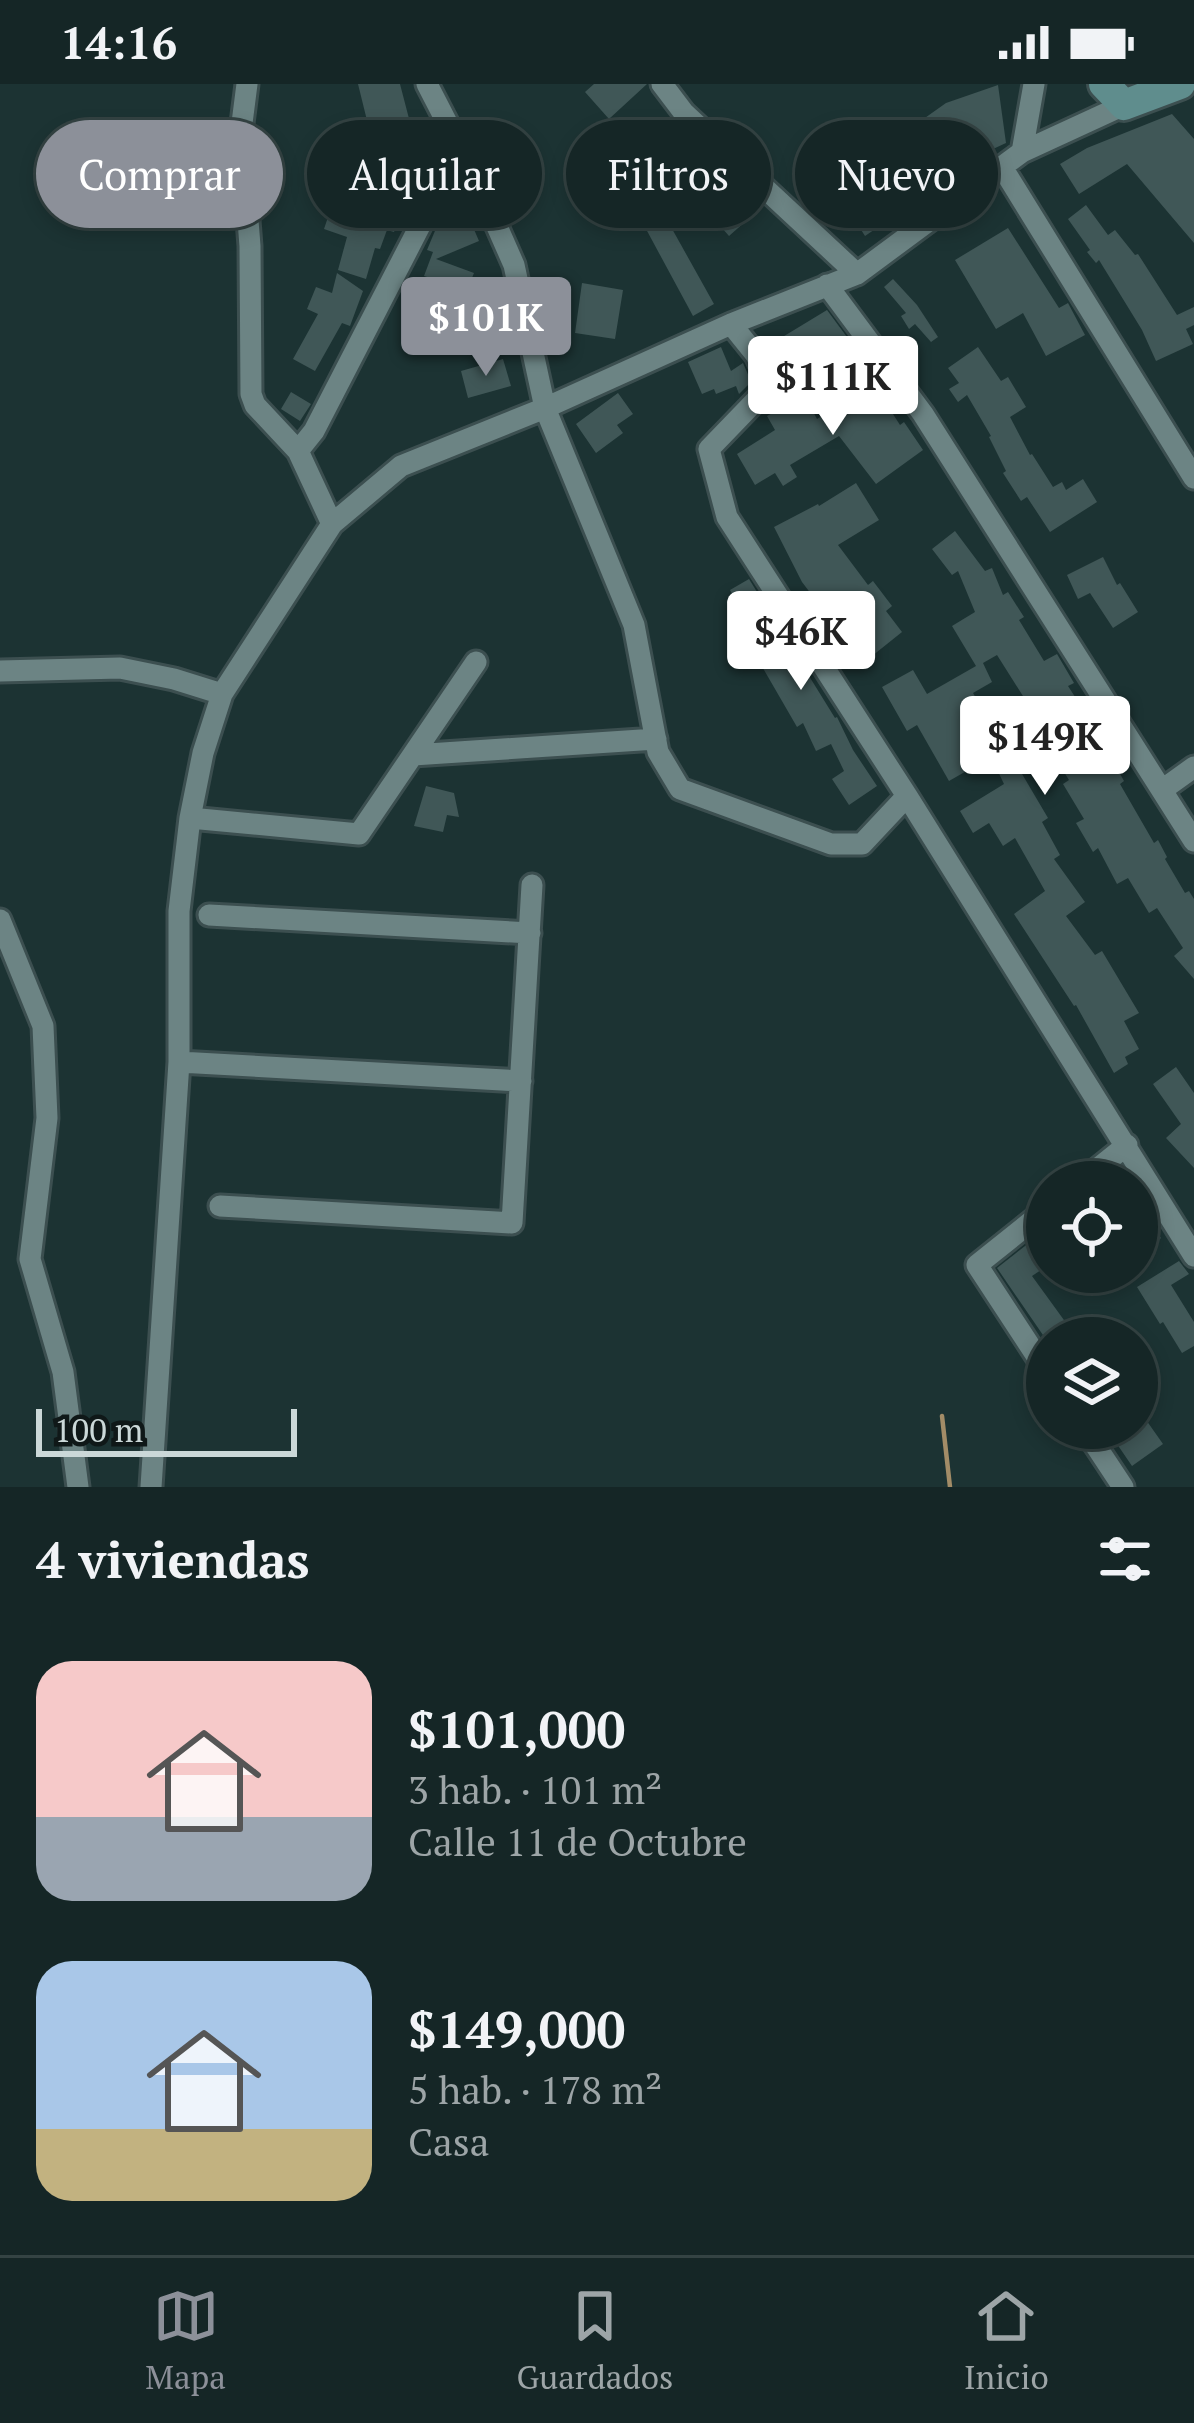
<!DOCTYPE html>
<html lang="es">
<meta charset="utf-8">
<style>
:root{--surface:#152626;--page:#223232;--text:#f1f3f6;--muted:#9da5a7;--line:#344343;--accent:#8c9099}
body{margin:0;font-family:"PT Serif",serif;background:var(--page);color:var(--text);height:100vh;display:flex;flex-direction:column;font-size:45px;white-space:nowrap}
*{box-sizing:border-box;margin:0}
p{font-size:39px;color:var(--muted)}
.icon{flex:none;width:66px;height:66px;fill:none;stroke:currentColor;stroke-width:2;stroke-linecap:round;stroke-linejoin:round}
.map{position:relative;height:1403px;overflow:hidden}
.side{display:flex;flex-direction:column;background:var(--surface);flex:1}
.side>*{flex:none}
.hud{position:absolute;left:36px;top:36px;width:1122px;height:108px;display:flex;gap:24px}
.tools{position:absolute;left:1026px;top:1077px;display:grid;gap:24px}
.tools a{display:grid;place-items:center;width:132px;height:132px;border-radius:50%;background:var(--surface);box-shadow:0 6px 18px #0003,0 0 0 3px var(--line);font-size:60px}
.scale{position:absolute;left:36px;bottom:30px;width:261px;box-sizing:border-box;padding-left:12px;border:6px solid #cbd8d8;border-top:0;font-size:33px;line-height:42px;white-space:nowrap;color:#cbd8d8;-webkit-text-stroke:9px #0f1818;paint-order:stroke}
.price{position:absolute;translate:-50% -102px;padding:0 27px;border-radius:12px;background:#fff;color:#222;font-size:39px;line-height:78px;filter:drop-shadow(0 3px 6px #0008)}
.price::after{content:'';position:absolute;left:50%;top:72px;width:36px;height:27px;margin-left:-18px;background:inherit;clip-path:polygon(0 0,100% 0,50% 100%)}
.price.active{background:var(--accent);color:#fff}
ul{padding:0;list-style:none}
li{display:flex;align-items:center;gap:36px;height:300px;padding:0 36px}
li span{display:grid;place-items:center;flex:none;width:336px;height:240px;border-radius:36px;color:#555}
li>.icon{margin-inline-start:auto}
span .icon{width:144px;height:144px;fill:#fffc;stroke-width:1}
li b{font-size:51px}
h2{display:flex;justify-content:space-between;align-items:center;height:144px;padding:0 36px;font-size:51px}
.pill{padding:0 42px;border-radius:54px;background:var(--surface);box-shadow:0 6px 18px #0003,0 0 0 3px var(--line);font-size:42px;line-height:108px}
.pill.active{background:var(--accent);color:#fff}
.status{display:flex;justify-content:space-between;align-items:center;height:84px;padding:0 60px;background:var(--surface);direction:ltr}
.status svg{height:33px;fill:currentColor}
.dock{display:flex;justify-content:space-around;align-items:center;height:168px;border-top:3px solid var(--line);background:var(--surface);font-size:33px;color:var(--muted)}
.dock a{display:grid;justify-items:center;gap:6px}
.dock .active{color:var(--accent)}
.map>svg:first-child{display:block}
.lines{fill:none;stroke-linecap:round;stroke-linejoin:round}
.stream{stroke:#a28c67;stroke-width:4.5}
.building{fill:#405757}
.street-casing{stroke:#3c4f50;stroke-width:27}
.secondary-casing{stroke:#3c4f50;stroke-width:36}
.street{stroke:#6c8484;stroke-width:21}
.secondary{stroke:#5f8d8d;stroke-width:30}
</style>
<div class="status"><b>14:16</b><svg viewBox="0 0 49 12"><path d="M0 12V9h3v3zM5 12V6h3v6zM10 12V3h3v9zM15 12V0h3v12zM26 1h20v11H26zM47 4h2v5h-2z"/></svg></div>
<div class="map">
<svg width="1194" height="1403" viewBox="0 0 1194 1403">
<rect width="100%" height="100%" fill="#1c3333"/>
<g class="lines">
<!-- stream -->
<path class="stream" d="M942 1332 950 1403"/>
</g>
<!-- building -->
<path class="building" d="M358 0H400L413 50H419L421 93 410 88 398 125 402 127 394 148 387 146 380 165 375 164 366 195 338 186 347 153 324 145 330 127 352 135 369 92 330 76 338 57 376 73Z
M594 0H647L609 35 585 8Z
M998 1 1006 59 980 71 984 76 961 92 958 89 865 152 849 127 866 116 851 93 926 43 922 36 946 19Z
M1172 30 1194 55V159L1127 80 1079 110 1060 80 1087 64Z
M691 64 709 85 713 82 754 130 729 152 669 84Z
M1086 121 1108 151 1115 146 1135 171 1138 170 1177 231 1194 223V241L1186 245 1193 260 1156 277 1142 246 1099 176 1096 179 1087 168 1090 166 1068 135Z
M464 122 479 157 436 175 474 189 459 226 423 214 430 194 424 192 433 168 427 166 437 142 446 129Z
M666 134 714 220 693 232 646 145Z
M1008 144 1059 224 1068 219 1085 251 1046 272 1023 229 996 245 955 176Z
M337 189 363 207 350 242 342 239 315 287 293 275 318 230 307 225 316 203 332 209Z
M893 195 917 221 938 253 931 258 915 240 909 245 901 232 906 229 884 203Z
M582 199 623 206 615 255 575 249Z
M827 226 858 268 798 304 771 260Z
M721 263 731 287 743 279 750 295 749 300 739 310 736 302 716 310 714 305 702 310 688 278Z
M978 263 1001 297 1008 293 1026 323 1010 333 1030 371 1032 370 1053 403 1062 398 1066 406 1083 395 1097 418 1050 448 1027 413 1021 417 1003 389 1006 387 989 353 991 352 967 311 958 318 949 305 959 299 948 284Z
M503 275 511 302 468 314 461 287Z
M873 299 900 341 904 338 923 366 876 400 839 352 790 381 797 393 783 402 775 389 755 401 737 370 775 346 767 332 804 311 817 335Z
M291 308 311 320 300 337 281 325Z
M618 309 633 330 617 341 623 349 596 369 576 340Z
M856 399 879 436 838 461 868 501 873 497 892 522 886 527 902 548 867 576 850 554 835 565 825 551 836 543 802 498 774 443 818 420 819 422Z
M955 447 985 487 992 484 1003 511 1008 508 1024 533 1019 536 1044 577 1057 570 1074 599 1068 602 1090 636 1079 643 1106 686 1115 681 1124 697 1120 700 1154 759 1158 756 1167 773 1165 775 1185 809 1189 807 1194 815V895L1174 872 1183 864 1157 824 1149 829 1128 794 1117 800 1098 764 1093 768 1076 739 1084 735 1063 700 1069 696 1059 680 1064 677 997 571 983 579 992 598 973 609 1013 679 1015 678 1048 734 1042 738 1060 771 1054 775 1085 818 1066 832 1095 871 1102 867 1139 929 1124 937 1139 965 1125 973 1128 980 1114 989 1076 921 1074 922 1014 830 1045 807 1015 754 1003 762 989 739 973 749 960 727 1004 700 991 673 949 697 917 641 907 647 882 603 913 586 927 610 976 582 952 542 975 528 958 487 952 491 932 465Z
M1103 473 1117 501 1120 499 1138 528 1113 544 1090 509 1078 515 1067 491Z
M749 495 835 634 837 633 853 666 877 702 849 721 832 695 844 687 831 660 816 667 803 639 797 643 753 567 760 563 730 506Z
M426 702 454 709 459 733 447 731 443 748 414 742Z
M1176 983 1194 1009V1084L1166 1054 1181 1040 1153 1000Z
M1146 1136 1161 1154 1137 1175V1144Z
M1034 1155 1047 1176V1182L1032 1192 1077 1254H1045L997 1184Z
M1179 1177 1189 1190 1171 1201 1194 1238V1262L1182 1269 1163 1238 1160 1240 1137 1203Z
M1137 1323 1163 1360 1132 1382 1106 1344H1137Z"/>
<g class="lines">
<!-- street casing -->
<g class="street-casing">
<path id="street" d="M247 0 241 47 250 162 251 310 255 321 298 367 332 440
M427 0 477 97 514 181 545 324 634 541 658 668 680 705 831 760H862L907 712
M662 0 684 29 857 190
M1022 68 1034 0
M1002 83 1194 394
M827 201 923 330 1194 757
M731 240 756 271 766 293 763 309 709 365 727 433 907 712 1194 1172
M298 367 314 347 424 134 466 76
M0 587 120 584 174 595 222 610
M413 671 656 655
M1162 706 1194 683
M190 734 359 750 476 578
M209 831 530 849
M0 836 43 942 47 1034 30 1175 63 1288 78 1403
M179 978 521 997
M1081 1098 1127 1061
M220 1122 512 1139 532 801
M1047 1125 977 1181 1047 1288
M1084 1344 1123 1403
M151 1403 179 978V827L190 734 203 669 222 610 332 440 401 382 545 324 731 240 857 190 1022 68 1124 21"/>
</g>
<!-- secondary casing -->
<g class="secondary-casing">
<path id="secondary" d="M1104 0 1124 21 1180 0"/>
</g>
<!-- street -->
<use href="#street" class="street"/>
<!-- secondary -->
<use href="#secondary" class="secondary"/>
</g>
</svg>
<div class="tools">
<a><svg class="icon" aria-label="locate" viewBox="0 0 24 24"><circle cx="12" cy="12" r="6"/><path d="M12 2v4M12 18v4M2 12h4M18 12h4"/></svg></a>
<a><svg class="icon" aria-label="layers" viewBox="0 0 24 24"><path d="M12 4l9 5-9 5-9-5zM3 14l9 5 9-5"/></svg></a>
</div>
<div class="scale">100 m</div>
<b class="price active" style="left:486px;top:295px">$101K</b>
<b class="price" style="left:833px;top:354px">$111K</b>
<b class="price" style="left:801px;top:609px">$46K</b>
<b class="price" style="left:1045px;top:714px">$149K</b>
<div class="hud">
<a class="pill active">Comprar</a>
<a class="pill">Alquilar</a>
<a class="pill">Filtros</a>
<a class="pill">Nuevo</a>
</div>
</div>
<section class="side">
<h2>4 viviendas<svg class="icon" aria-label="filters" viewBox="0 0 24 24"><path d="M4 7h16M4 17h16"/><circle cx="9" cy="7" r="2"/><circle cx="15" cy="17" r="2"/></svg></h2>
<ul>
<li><span style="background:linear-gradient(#f6c9c9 65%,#9aa5b1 0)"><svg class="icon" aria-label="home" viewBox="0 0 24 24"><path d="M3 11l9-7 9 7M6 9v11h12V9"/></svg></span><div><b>$101,000</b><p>3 hab. · 101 m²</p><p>Calle 11 de Octubre</p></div></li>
<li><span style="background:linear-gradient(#a9c7e8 70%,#c2b280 0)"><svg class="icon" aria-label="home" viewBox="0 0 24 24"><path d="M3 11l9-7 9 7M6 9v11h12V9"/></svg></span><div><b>$149,000</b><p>5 hab. · 178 m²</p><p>Casa</p></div></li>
</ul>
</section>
<nav class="dock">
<a class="active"><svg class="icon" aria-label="map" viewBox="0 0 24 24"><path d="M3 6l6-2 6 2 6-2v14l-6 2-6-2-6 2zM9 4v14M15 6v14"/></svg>Mapa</a>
<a><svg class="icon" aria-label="saved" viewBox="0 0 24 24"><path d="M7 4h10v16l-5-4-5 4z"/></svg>Guardados</a>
<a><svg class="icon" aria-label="home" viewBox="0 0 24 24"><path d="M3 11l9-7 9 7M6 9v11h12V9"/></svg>Inicio</a>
</nav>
